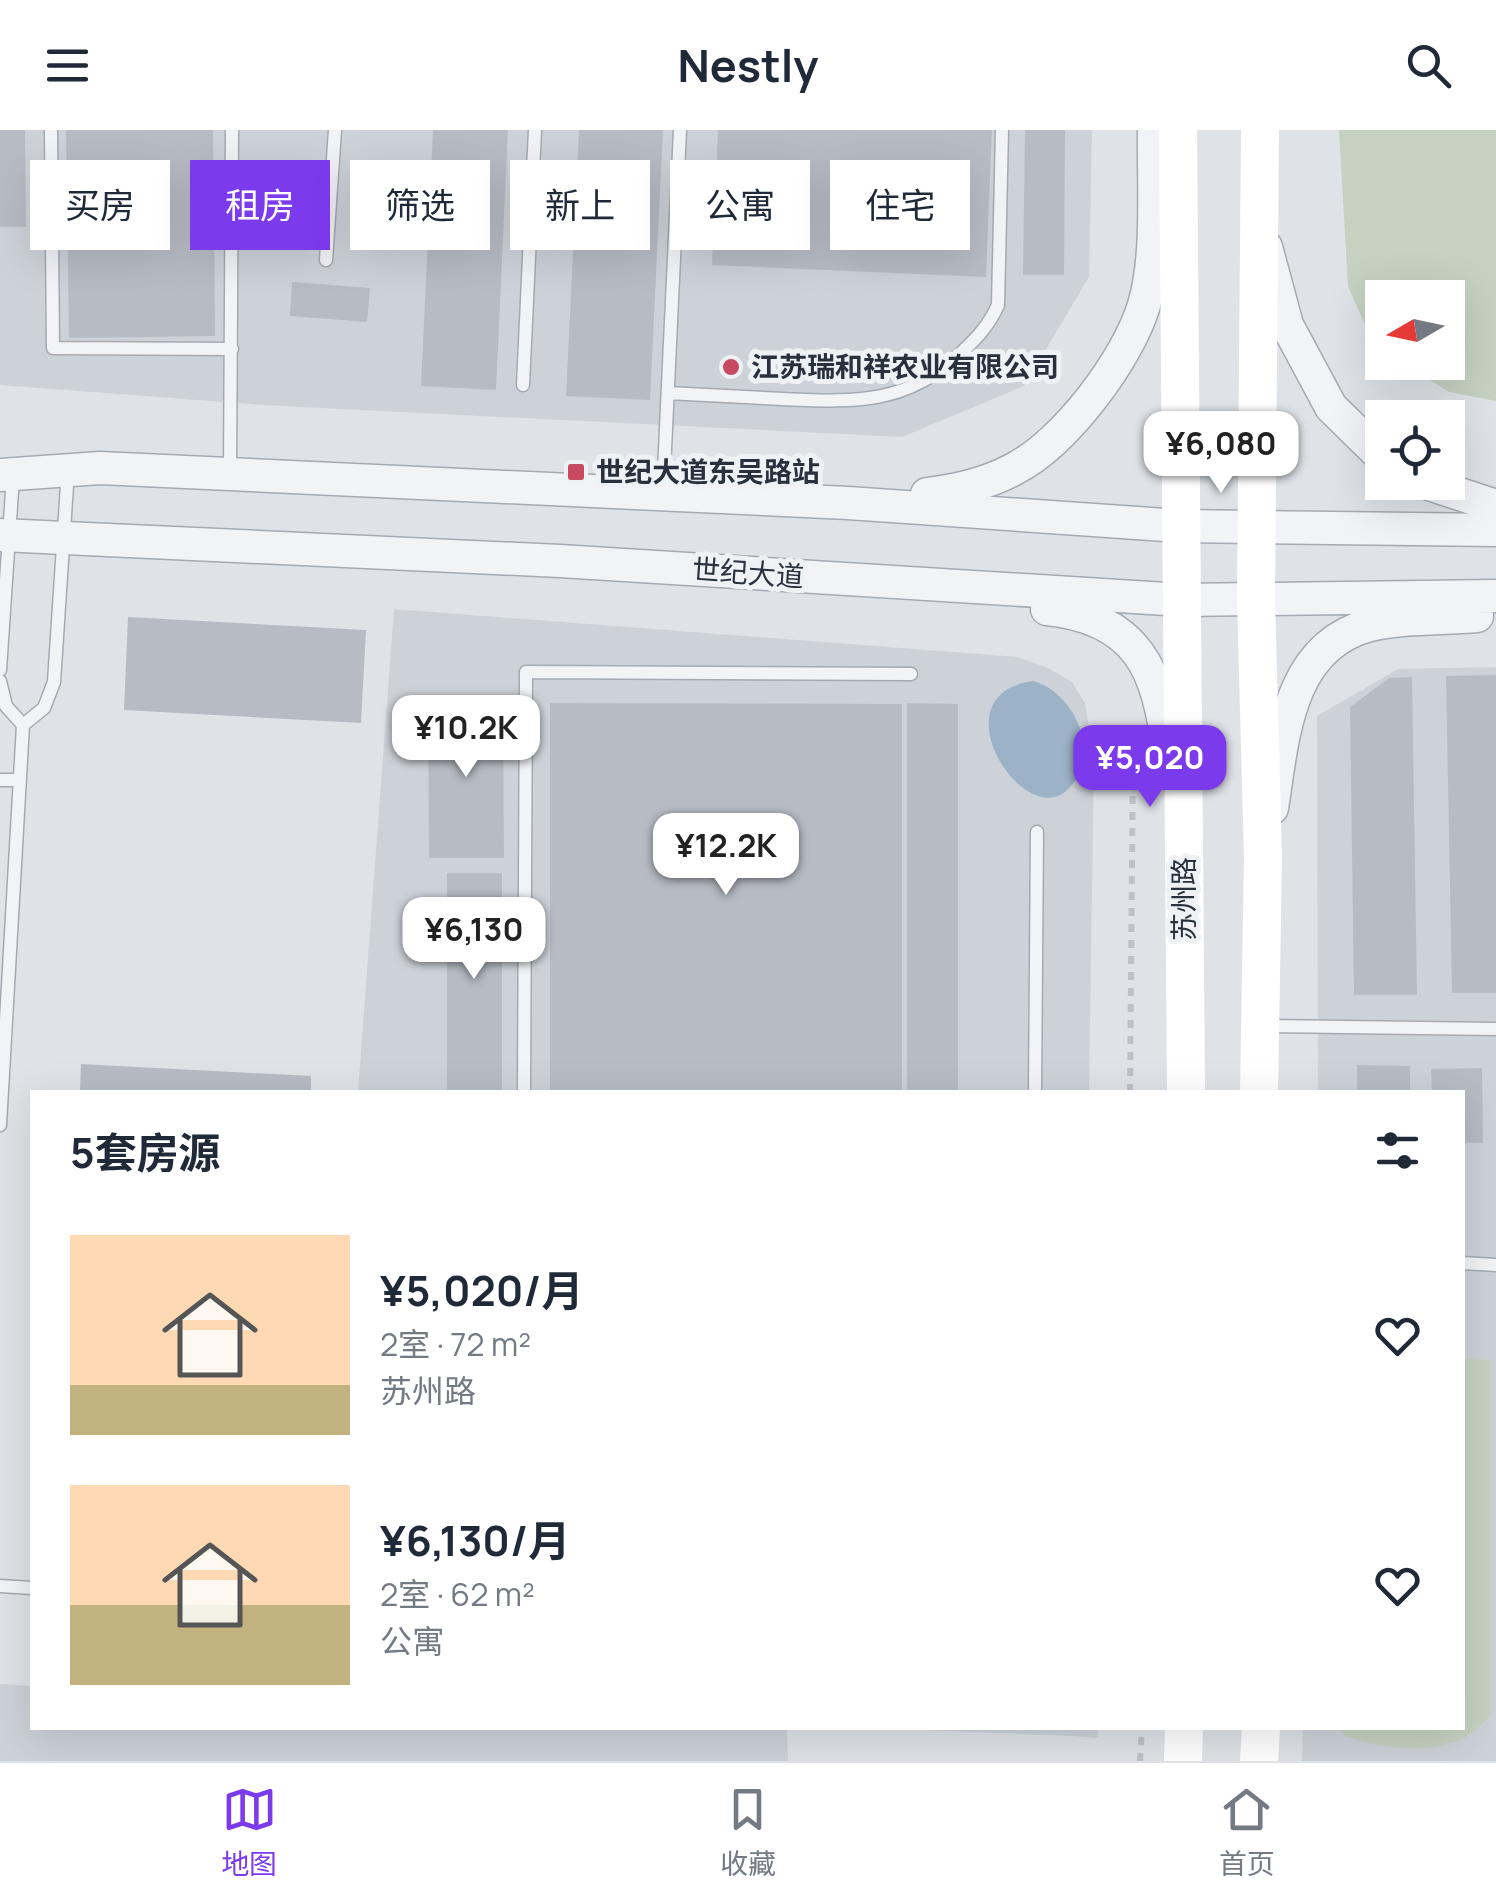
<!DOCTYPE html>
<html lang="zh">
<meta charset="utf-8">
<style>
:root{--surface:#fff;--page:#f2f2f3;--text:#1f2937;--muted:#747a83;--line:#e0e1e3;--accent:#7c3aed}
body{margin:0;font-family:Manrope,"Noto Sans SC",sans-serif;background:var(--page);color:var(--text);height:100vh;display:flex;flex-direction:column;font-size:38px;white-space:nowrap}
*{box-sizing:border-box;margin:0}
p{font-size:32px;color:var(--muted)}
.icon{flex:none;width:55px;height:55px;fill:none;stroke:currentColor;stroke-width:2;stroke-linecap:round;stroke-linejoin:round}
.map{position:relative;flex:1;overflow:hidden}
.details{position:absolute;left:30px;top:960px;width:1435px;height:640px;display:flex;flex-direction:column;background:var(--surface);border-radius:0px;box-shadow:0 10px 40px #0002}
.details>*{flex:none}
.top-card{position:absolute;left:30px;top:30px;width:1438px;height:90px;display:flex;gap:20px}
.needle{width:65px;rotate:261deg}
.fabs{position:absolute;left:1365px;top:150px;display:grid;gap:20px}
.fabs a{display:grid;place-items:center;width:100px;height:100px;border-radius:0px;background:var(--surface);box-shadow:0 10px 40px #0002;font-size:50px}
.price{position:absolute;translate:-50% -85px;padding:0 22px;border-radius:20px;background:#fff;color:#222;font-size:32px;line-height:65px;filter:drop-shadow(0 2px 5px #0008)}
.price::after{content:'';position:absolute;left:50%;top:60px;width:30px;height:22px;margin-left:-15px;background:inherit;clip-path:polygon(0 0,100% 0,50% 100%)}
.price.active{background:var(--accent);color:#fff}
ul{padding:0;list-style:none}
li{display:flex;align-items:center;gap:30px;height:250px;padding:0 40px}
li span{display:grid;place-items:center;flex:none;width:280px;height:200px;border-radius:0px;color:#555}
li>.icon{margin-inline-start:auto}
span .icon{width:120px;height:120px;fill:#fffc;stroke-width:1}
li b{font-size:42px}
h2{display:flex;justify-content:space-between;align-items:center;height:120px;padding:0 40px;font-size:42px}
.pill{padding:0 35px;border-radius:0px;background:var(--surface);box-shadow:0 10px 40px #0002;font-size:35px;line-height:90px}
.pill.active{background:var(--accent);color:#fff}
header{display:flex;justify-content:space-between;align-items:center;height:130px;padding:0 40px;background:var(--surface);font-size:45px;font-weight:700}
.tabs{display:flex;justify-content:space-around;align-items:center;height:140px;border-top:2px solid var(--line);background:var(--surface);font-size:28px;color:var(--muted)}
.tabs a{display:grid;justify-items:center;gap:5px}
.tabs .active{color:var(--accent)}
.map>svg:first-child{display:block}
.built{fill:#cdd2d9}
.green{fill:#c5d1c1}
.water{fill:#9cb2c6}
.building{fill:#b7bcc4}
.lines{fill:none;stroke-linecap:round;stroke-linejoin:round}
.service-casing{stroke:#a5aab2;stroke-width:15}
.tertiary-casing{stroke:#a5aab2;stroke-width:35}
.path{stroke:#bec1c6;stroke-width:6;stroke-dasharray:8 8;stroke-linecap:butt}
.service{stroke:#f2f3f6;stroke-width:12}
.tertiary{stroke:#f2f3f6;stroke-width:32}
.secondary{stroke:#fff;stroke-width:38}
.poi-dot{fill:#c74a61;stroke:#eef2f5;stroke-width:4}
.labels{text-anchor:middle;stroke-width:10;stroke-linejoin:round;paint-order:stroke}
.poi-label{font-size:28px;font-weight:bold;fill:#29313e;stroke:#eef2f5;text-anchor:start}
.street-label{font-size:28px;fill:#29313e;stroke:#eef2f5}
</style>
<header><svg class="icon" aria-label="menu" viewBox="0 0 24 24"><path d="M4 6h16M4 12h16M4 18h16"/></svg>Nestly<svg class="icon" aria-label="search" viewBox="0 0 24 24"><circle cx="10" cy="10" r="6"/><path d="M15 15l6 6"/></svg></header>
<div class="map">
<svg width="1496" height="1631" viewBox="0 0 1496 1631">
<rect width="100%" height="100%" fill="#dfe3e8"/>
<!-- built -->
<path class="built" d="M0 0H1092L1089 147 1024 256 902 307 262 275 0 255Z
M394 479 1018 527 1048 538 1072 552 1085 573 1094 628 1089 962H358Z
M1496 537V1631H1302L1303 1598H1462V962H1318L1317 586 1398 539Z
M0 1554 32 1556V1598H787L788 1631H0Z
M877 1598H1097L1098 1608 1073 1606Z"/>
<!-- green -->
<path class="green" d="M1339 0H1496V271L1449 262 1403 233 1448 232V168H1382V214L1368 202 1348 156Z
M1463 1229 1490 1230V1587C1482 1594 1474 1602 1465 1607 1430 1626 1380 1618 1345 1606L1341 1598H1462Z"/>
<!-- water -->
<path class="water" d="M1033 551C1076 563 1104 628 1066 661 1022 699 936 564 1033 551Z"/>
<!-- building -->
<path class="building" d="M0 0H25L26 97H0Z
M66 0H213L215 206 69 208Z
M433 0H508L496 260 421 256Z
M579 0H663L650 270 566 266Z
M718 0H992L986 147 712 135Z
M1025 0H1065L1064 145H1023Z
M292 152 370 158 367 192 290 186Z
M128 487 366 500 361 593 124 580Z
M1496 545V863H1452L1446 546Z
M1412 547 1417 865H1354L1350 577 1389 548Z
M428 571H503L504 728H429Z
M550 573 902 574V962H550Z
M907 573 958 574V962H907Z
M447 743H502V962H447Z
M81 934 311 946V962H80Z
M1357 935 1410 936V962H1357Z
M1482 938 1483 1013H1462V962H1432L1431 939Z"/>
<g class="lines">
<!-- service casing -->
<g class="service-casing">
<path id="service" d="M51 0 53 218 232 219
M326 130 335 0
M523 255 535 0
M668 263C706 265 745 267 783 269 855 272 906 275 961 223 978 207 989 195 998 175L1002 0
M230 342 232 0
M663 362 680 0
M0 540 13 346
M0 551 6 576 23 595 44 578 54 552 68 340
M0 650H20
M1266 896 1496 899
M524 962 526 542 911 544
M1035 962 1037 702
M0 995 23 595
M1462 1133 1496 1135
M0 1456 32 1458"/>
</g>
<!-- tertiary casing -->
<g class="tertiary-casing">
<path id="tertiary" d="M1266 117 1287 195 1331 277 1382 327
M0 345 100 338 848 373 1180 396 1496 400
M1423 352 1496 376
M927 364C958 360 986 354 1014 339 1065 313 1128 229 1144 175 1159 126 1153 52 1154 0
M0 405 560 431 1182 470 1496 466
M1047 479C1137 488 1160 540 1168 623
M1272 678C1283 609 1287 516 1370 495 1403 487 1443 489 1477 486"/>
</g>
<!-- path -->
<path class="path" d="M1130 962 1133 623
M1140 1631 1142 1598"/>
<!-- service -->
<use href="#service" class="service"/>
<!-- tertiary -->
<use href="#tertiary" class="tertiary"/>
<!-- secondary -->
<path class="secondary" d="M1178 0 1186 962
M1259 962 1263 727 1256 469 1260 0
M1183 1631 1184 1598
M1259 1631 1261 1598"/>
</g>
<!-- markers -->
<g class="poi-dot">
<circle cx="731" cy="237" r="10"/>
<rect x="566" y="332" width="20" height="20" rx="5"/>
</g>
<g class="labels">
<!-- poi labels -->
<g class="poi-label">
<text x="751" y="247">江苏瑞和祥农业有限公司</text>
<text x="596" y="352">世纪大道东吴路站</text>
</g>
<!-- street labels -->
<g class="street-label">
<text transform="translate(748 443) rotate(4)" y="10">世纪大道</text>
<text transform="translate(1184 769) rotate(-90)" y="10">苏州路</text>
</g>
</g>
</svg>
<div class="fabs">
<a><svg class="needle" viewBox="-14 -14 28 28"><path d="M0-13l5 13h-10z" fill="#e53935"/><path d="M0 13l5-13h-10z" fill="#747a83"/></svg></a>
<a><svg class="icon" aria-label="locate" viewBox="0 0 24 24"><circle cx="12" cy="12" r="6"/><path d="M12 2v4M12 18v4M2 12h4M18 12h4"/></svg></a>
</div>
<b class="price" style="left:1221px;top:366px">¥6,080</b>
<b class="price" style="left:466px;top:650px">¥10.2K</b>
<b class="price active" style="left:1150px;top:680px">¥5,020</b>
<b class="price" style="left:726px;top:768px">¥12.2K</b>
<b class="price" style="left:474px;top:852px">¥6,130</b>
<div class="top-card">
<a class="pill">买房</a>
<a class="pill active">租房</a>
<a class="pill">筛选</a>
<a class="pill">新上</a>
<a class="pill">公寓</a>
<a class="pill">住宅</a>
</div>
<section class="details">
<h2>5套房源<svg class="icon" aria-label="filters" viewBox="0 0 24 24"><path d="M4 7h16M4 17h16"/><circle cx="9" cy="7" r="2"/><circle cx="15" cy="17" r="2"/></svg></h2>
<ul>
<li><span style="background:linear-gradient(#ffd9b3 75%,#c2b280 0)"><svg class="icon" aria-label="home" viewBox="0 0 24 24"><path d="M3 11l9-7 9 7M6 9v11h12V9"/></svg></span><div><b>¥5,020/月</b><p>2室 · 72 m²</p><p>苏州路</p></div><svg class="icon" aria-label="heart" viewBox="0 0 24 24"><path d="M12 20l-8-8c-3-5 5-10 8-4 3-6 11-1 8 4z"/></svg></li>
<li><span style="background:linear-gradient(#ffd9b3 60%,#c2b280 0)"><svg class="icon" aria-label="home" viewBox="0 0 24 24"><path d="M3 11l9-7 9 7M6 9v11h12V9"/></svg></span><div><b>¥6,130/月</b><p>2室 · 62 m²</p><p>公寓</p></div><svg class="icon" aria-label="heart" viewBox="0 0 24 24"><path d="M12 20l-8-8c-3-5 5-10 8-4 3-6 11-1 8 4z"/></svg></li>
</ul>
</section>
</div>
<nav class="tabs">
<a class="active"><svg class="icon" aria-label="map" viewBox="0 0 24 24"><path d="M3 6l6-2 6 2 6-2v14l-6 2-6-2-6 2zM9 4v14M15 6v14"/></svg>地图</a>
<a><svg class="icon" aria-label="saved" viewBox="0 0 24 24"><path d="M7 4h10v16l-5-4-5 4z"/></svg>收藏</a>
<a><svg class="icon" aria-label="home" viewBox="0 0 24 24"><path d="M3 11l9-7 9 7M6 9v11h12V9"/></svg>首页</a>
</nav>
